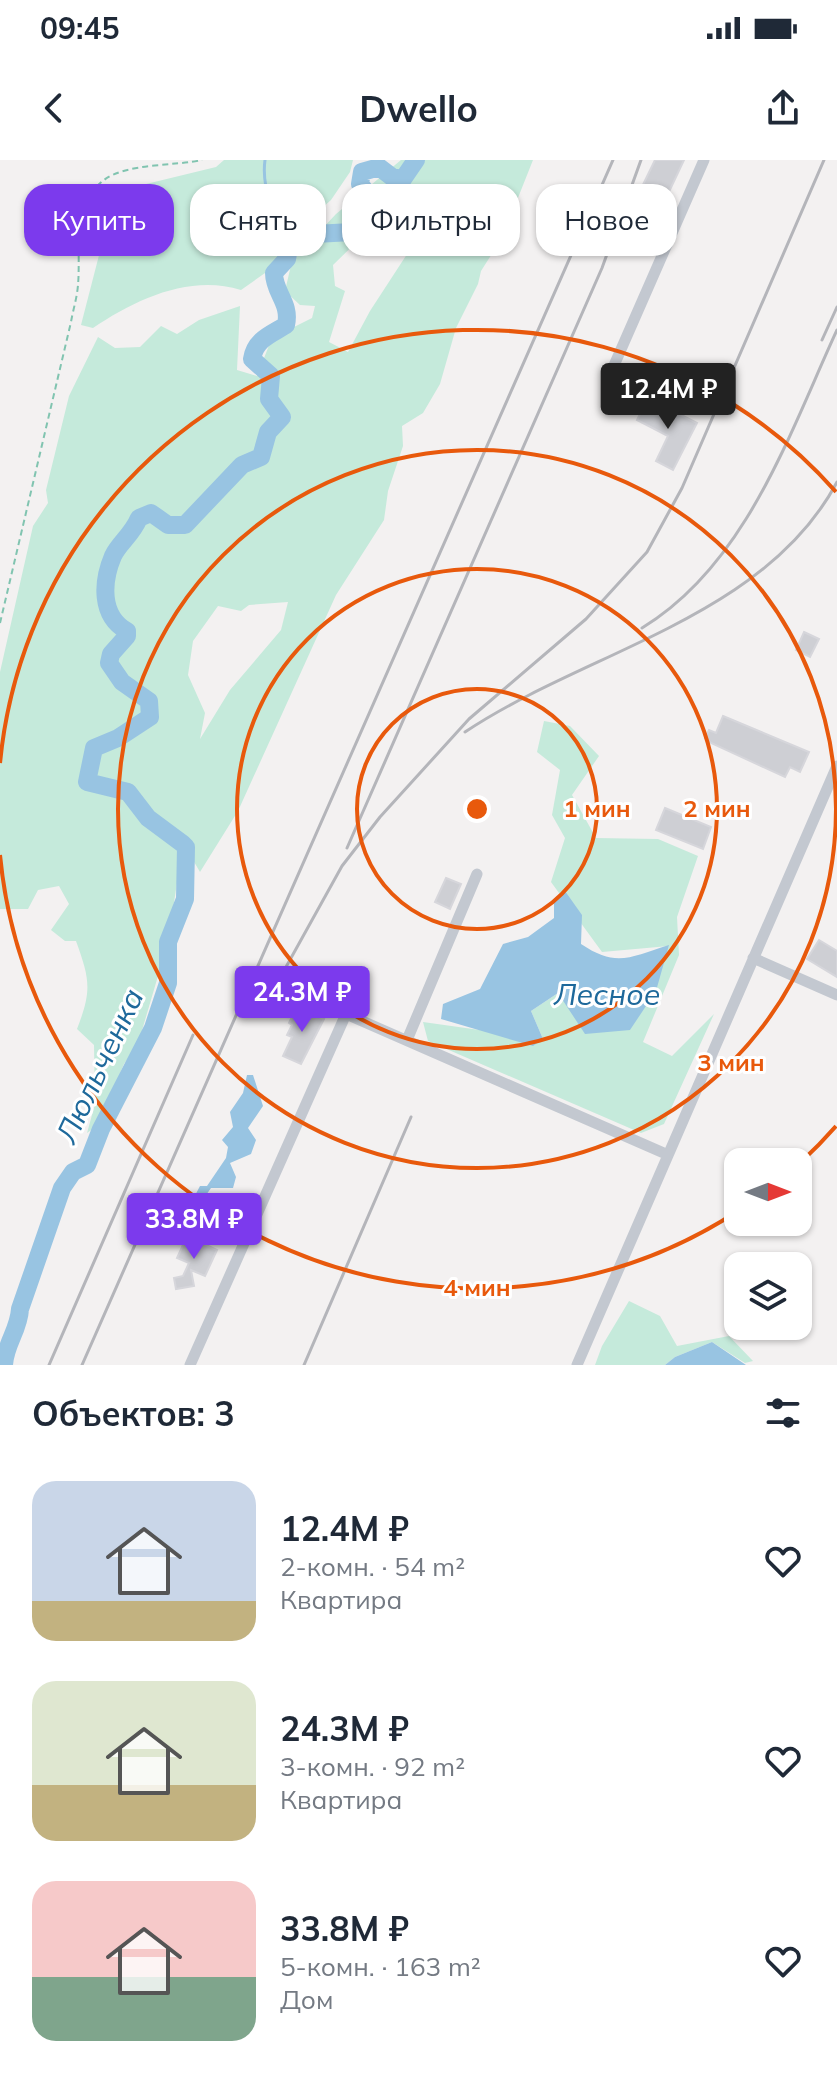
<!DOCTYPE html>
<html lang="ru">
<meta charset="utf-8">
<style>
:root{--surface:#fff;--page:#f2f2f3;--text:#1f2937;--muted:#747a83;--accent:#7c3aed}
body{margin:0;font-family:Mulish,sans-serif;background:var(--page);color:var(--text);height:100vh;display:flex;flex-direction:column;font-size:30px;white-space:nowrap}
*{box-sizing:border-box;margin:0}
p{font-size:26px;color:var(--muted)}
.icon{flex:none;width:44px;height:44px;fill:none;stroke:currentColor;stroke-width:2;stroke-linecap:round;stroke-linejoin:round}
.map{position:relative;height:1205px;overflow:hidden}
.drawer{display:flex;flex-direction:column;background:var(--surface);flex:1}
.drawer>*{flex:none}
.top-card{position:absolute;left:24px;top:24px;width:790px;height:72px;display:flex;gap:16px}
.needle{width:52px;rotate:90deg}
.fabs{position:absolute;left:724px;top:988px;display:grid;gap:16px}
.fabs a{display:grid;place-items:center;width:88px;height:88px;border-radius:16px;background:var(--surface);box-shadow:0 2px 6px #0004;font-size:40px}
.price{position:absolute;translate:-50% -68px;padding:0 18px;border-radius:8px;background:var(--accent);color:#fff;font-size:26px;line-height:52px;filter:drop-shadow(0 2px 4px #0008)}
.price::after{content:'';position:absolute;left:50%;top:48px;width:24px;height:18px;margin-left:-12px;background:inherit;clip-path:polygon(0 0,100% 0,50% 100%)}
.price.active{background:#222;color:#fff}
ul{padding:0;list-style:none}
li{display:flex;align-items:center;gap:24px;height:200px;padding:0 32px}
li span{display:grid;place-items:center;flex:none;width:224px;height:160px;border-radius:24px;color:#555}
li>.icon{margin-inline-start:auto}
span .icon{width:96px;height:96px;fill:#fffc;stroke-width:1}
li b{font-size:34px}
h2{display:flex;justify-content:space-between;align-items:center;height:96px;padding:0 32px;font-size:34px}
.chip{padding:0 28px;border-radius:24px;background:var(--surface);box-shadow:0 2px 6px #0004;font-size:28px;line-height:72px}
.chip.active{background:var(--accent);color:#fff}
.status{display:flex;justify-content:space-between;align-items:center;height:56px;padding:0 40px;background:var(--surface);direction:ltr}
.status svg{height:22px;fill:currentColor}
header{display:flex;justify-content:space-between;align-items:center;height:104px;padding:0 32px;background:var(--surface);font-size:36px;font-weight:700}
.map>svg:first-child{display:block}
.green{fill:#c5eadb;fill-rule:evenodd}
.water{fill:#98c4e2}
.lines{fill:none;stroke-linecap:round;stroke-linejoin:round}
.stream{stroke:#98c4e2;stroke-width:3}
.river{stroke:#98c4e2;stroke-width:18}
.building{fill:#cecfd4;stroke:#d6d6db;stroke-width:2}
.path{stroke:#81c4b0;stroke-width:2;stroke-dasharray:6 4;stroke-linecap:butt}
.minor{stroke:#c3c8d0;stroke-width:11}
.rail{stroke:#b4b5ba;stroke-width:3}
.ring{fill:none;stroke:#e8590c;stroke-width:4}
.labels{text-anchor:middle;stroke-width:6;stroke-linejoin:round;paint-order:stroke}
.water-label{font-size:30px;font-style:italic;fill:#1e699b;stroke:#fff}
.centre{fill:#e8590c;stroke:#fff;stroke-width:4}
.ring-label{font-size:24px;text-anchor:middle;font-weight:bold;fill:#e8590c;stroke:#fff;stroke-width:6;stroke-linejoin:round;paint-order:stroke}
</style>
<div class="status"><b>09:45</b><svg viewBox="0 0 49 12"><path d="M0 12V9h3v3zM5 12V6h3v6zM10 12V3h3v9zM15 12V0h3v12zM26 1h20v11H26zM47 4h2v5h-2z"/></svg></div>
<header><svg class="icon" aria-label="back" viewBox="0 0 24 24"><path d="M15 5l-7 7 7 7"/></svg>Dwello<svg class="icon" aria-label="share" viewBox="0 0 24 24"><path d="M12 15V3M7 8l5-5 5 5M5 13v7h14v-7"/></svg></header>
<div class="map">
<svg width="837" height="1205" viewBox="0 0 837 1205">
<rect width="100%" height="100%" fill="#f3f1f1"/>
<!-- green -->
<path class="green" d="M224 0H353L350 12 331 40 285 81 275 106 241 130C190 114 136 139 93 168L81 165 113 41 142 25 216 7Z
M401 0H533L502 78 481 111 478 124 456 168 440 224 423 253 402 266 403 286 388 331 384 360 336 435 238 651 200 712 190 695 180 703 168 782 138 884 124 904 97 966 87 973 95 944 94 885 77 869C92 830 90 820 76 781H65L51 770 69 744 59 726 38 730 28 749H0V512L33 366 48 343 46 330 69 236 98 177 115 188 140 187 161 166 177 174 199 160 240 146 237 210 257 216 275 170 292 168 312 158 315 146 300 145 285 131 292 101 336 54ZM376 63 404 75 411 88 370 151 348 192 329 182 345 131 335 126 333 105ZM288 442 281 470 230 530 200 579 205 553 188 515 193 481 218 446 241 451 249 445Z
M544 561 570 566 599 596 572 635 596 678 658 679 698 696 677 757 679 795 643 882 672 896 714 854 664 964 641 973 428 881 423 862 543 879 531 851 558 833 669 786 602 792 551 722 565 678 552 655 560 610 537 592Z
M629 1141 660 1156 677 1186 729 1176 753 1201 745 1203 712 1182 675 1197 665 1205H595L602 1186Z"/>
<!-- water -->
<path class="water" d="M565 731 582 755 581 784C617 808 630 797 669 785L656 831 630 870 585 874 558 833 531 851 543 879 533 886 441 859 443 844 480 829 503 784 528 777 554 758V739Z
M247 915H253L263 946 248 968 256 980 251 994 230 1003 236 1017 233 1028H211L192 1055 189 1047 200 1026H207L226 998 228 987 222 980 233 967 230 952 243 933Z
M712 1182 746 1205H665L675 1197Z"/>
<g class="lines">
<!-- stream -->
<path class="stream" d="M265 0C261 29 275 58 290 83"/>
<!-- river -->
<path class="river" d="M4 1205C5 1184 19 1170 20 1149L62 1028 73 1012 87 1005 101 969 153 868 168 823V782L185 739 186 687 183 684 148 658 128 632 87 622 94 588 118 578 150 557 149 541 122 522 109 503 111 494 127 476V471C100 456 102 422 113 396 119 383 132 375 139 358L151 353 168 365H185L242 305 261 297 268 272 282 257 269 239 271 216 252 199C255 179 272 174 286 165 291 143 274 133 274 113L287 99 290 83 296 75 352 72 376 57 377 46 360 24 362 12 379 7 392 17 403 19 416 0"/>
</g>
<!-- building -->
<path class="building" d="M655 0H684L660 51 636 39Z
M648 238 697 263 673 310 656 301 668 276 637 260Z
M804 472 819 479 810 497 796 490Z
M723 556 809 592 800 612 790 607 785 617 711 583 705 578 709 570 716 573Z
M665 648 711 667 703 689 656 670Z
M446 718 461 724 450 749 435 742Z
M819 780 837 791V817L807 799Z
M297 847 324 859 301 904 283 896 292 877 287 875 292 865 289 863Z
M187 1076 217 1090 205 1116 191 1110 194 1126 176 1129 174 1118 183 1116 189 1103 177 1098Z"/>
<g class="lines">
<!-- path -->
<path class="path" d="M0 463 71 162C73 150 77 138 78 125 81 91 71 45 104 20 126 3 176 6 202 0"/>
<!-- minor -->
<path class="minor" d="M612 210 704 0
M753 798 837 835
M297 834 346 854
M407 880 477 714
M190 1205 346 854 666 994
M577 1205 837 606"/>
<!-- rail -->
<path class="rail" d="M822 180 837 147
M642 468C746 405 789 274 837 170
M465 572C586 491 765 458 837 322
M347 688 602 108 641 0
M286 807 342 706 380 657 469 559 586 459 647 392 682 328 824 0
M49 1205 193 875
M82 1205 613 0
M304 1205 411 957"/>
</g>
<!-- distance rings -->
<g class="ring">
<circle cx="477" cy="649" r="120"/>
<circle cx="477" cy="649" r="240"/>
<circle cx="477" cy="649" r="359"/>
<path d="M836 966A479 479 0 0 1 801 1002M738 1051A479 479 0 0 1 0 695M0 603A479 479 0 0 1 836 332"/>
</g>
<g class="labels">
<!-- water labels -->
<g class="water-label">
<text x="607" y="845">Лесное</text>
<text transform="translate(100 906) rotate(-65)" y="10">Люльченка</text>
</g>
</g>
<circle cx="477" cy="649" r="12" class="centre"/>
<g class="ring-label">
<text x="597" y="657">1 мин</text>
<text x="717" y="657">2 мин</text>
<text x="731" y="911">3 мин</text>
<text x="477" y="1136">4 мин</text>
</g>
</svg>
<div class="fabs">
<a><svg class="needle" viewBox="-14 -14 28 28"><path d="M0-13l5 13h-10z" fill="#e53935"/><path d="M0 13l5-13h-10z" fill="#747a83"/></svg></a>
<a><svg class="icon" aria-label="layers" viewBox="0 0 24 24"><path d="M12 4l9 5-9 5-9-5zM3 14l9 5 9-5"/></svg></a>
</div>
<b class="price active" style="left:668px;top:271px">12.4M ₽</b>
<b class="price" style="left:302px;top:874px">24.3M ₽</b>
<b class="price" style="left:194px;top:1101px">33.8M ₽</b>
<div class="top-card">
<a class="chip active">Купить</a>
<a class="chip">Снять</a>
<a class="chip">Фильтры</a>
<a class="chip">Новое</a>
</div>
</div>
<section class="drawer">
<h2>Объектов: 3<svg class="icon" aria-label="filters" viewBox="0 0 24 24"><path d="M4 7h16M4 17h16"/><circle cx="9" cy="7" r="2"/><circle cx="15" cy="17" r="2"/></svg></h2>
<ul>
<li><span style="background:linear-gradient(#c9d6e8 75%,#c2b280 0)"><svg class="icon" aria-label="home" viewBox="0 0 24 24"><path d="M3 11l9-7 9 7M6 9v11h12V9"/></svg></span><div><b>12.4M ₽</b><p>2-комн. · 54 m²</p><p>Квартира</p></div><svg class="icon" aria-label="heart" viewBox="0 0 24 24"><path d="M12 20l-8-8c-3-5 5-10 8-4 3-6 11-1 8 4z"/></svg></li>
<li><span style="background:linear-gradient(#dfe7d0 65%,#c2b280 0)"><svg class="icon" aria-label="home" viewBox="0 0 24 24"><path d="M3 11l9-7 9 7M6 9v11h12V9"/></svg></span><div><b>24.3M ₽</b><p>3-комн. · 92 m²</p><p>Квартира</p></div><svg class="icon" aria-label="heart" viewBox="0 0 24 24"><path d="M12 20l-8-8c-3-5 5-10 8-4 3-6 11-1 8 4z"/></svg></li>
<li><span style="background:linear-gradient(#f6c9c9 60%,#7fa58c 0)"><svg class="icon" aria-label="home" viewBox="0 0 24 24"><path d="M3 11l9-7 9 7M6 9v11h12V9"/></svg></span><div><b>33.8M ₽</b><p>5-комн. · 163 m²</p><p>Дом</p></div><svg class="icon" aria-label="heart" viewBox="0 0 24 24"><path d="M12 20l-8-8c-3-5 5-10 8-4 3-6 11-1 8 4z"/></svg></li>
</ul>
</section>
